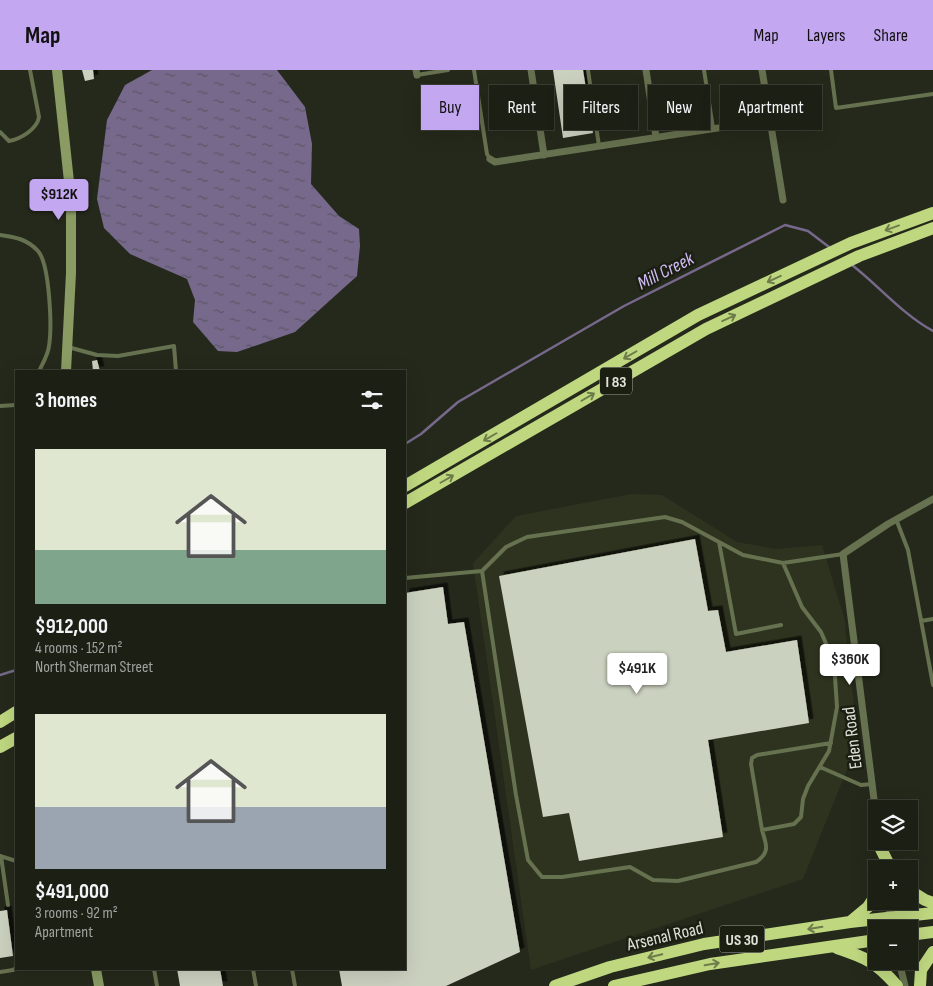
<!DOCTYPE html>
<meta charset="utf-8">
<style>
:root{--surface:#1c1f14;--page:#25271d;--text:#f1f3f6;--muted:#a0a2a0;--line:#3a3d34;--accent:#c4a7f1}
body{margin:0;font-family:"Sofia Sans Condensed",sans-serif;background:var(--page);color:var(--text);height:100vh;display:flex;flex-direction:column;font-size:19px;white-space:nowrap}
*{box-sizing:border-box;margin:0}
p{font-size:16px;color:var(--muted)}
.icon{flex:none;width:28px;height:28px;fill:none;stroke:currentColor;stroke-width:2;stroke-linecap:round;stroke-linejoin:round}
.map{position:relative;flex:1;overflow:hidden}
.drawer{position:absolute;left:15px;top:300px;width:391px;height:600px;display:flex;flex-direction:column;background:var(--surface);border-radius:0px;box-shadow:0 5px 20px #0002,0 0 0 1px var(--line)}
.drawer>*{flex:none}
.guide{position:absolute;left:421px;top:15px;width:436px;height:45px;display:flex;gap:10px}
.controls{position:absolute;left:868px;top:730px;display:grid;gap:10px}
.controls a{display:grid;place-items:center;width:50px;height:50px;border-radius:0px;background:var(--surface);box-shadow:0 5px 20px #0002,0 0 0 1px var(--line);font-size:25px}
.price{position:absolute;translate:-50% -42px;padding:0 11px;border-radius:5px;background:#fff;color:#222;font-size:16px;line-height:32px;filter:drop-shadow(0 1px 2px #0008)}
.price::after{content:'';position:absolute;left:50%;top:30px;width:15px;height:11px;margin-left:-8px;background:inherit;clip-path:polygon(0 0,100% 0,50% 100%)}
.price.current{background:var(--accent);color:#111}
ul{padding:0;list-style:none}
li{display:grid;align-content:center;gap:10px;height:265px;padding:0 20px}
li span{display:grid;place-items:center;height:155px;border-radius:0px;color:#555}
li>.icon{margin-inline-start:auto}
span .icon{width:90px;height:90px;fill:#fffc;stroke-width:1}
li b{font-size:21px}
h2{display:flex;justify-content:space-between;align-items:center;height:60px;padding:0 20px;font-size:21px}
.chip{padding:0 18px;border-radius:0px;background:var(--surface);box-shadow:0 5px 20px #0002,0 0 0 1px var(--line);font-size:18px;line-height:45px}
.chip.current{background:var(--accent);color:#111}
header{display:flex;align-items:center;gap:30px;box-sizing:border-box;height:70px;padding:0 25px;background:var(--accent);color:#111}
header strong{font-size:24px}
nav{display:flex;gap:28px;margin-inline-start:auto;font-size:18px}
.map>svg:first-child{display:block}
.built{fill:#2d331f}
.water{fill:url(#water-ripples)}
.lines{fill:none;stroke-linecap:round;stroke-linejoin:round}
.stream{stroke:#76698c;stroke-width:2.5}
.building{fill:#cbd1bf;filter:url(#shadow)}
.lane{stroke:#66714f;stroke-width:4}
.street{stroke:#66714f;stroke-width:7}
.secondary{stroke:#8a9b63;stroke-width:10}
.highway{stroke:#bfd880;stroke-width:12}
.oneway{stroke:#6d7c49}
.labels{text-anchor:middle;stroke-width:5;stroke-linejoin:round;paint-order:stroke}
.shield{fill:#1b1f12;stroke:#a4a89d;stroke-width:1}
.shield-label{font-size:16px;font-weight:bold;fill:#dfe2d9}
.street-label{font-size:18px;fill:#dfe2d9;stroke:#1b1f12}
.water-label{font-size:19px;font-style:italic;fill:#d2bbf7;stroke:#1b1f12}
</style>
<header>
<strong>Map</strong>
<nav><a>Map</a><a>Layers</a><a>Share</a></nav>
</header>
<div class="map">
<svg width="933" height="916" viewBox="0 0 933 916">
<defs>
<pattern id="water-ripples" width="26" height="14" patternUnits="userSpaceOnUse" patternTransform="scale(1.25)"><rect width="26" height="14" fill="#76698c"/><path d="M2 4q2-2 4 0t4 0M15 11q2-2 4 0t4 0" fill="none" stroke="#5c5666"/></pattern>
<filter id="shadow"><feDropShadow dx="4.5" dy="-4.5" stdDeviation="0" flood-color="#0009"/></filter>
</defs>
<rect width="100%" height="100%" fill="#25291b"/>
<!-- built -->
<path class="built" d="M631 424 662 425 737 472 776 479 822 475 844 547 858 672 803 809 531 900 473 493 516 446Z"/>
<!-- water -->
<path class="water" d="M152 0H277L305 37 312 74 311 114 339 146 359 159 360 176 357 206 295 262 237 282 218 281 193 252 195 230 187 209 130 184 104 158 97 129 107 50 125 15Z"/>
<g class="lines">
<!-- stream -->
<path class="stream" d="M852 195C879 216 902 244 933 261
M405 374 421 364 458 332 624 236 785 155 808 161 829 177
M0 605 16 600"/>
</g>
<!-- building -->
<path class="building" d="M82 0H93L94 9 85 11Z
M553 0H583L593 63 563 68Z
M97 290 100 301H93L92 291Z
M695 469 708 541 718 540 726 582 797 570 809 653 708 670 723 767 579 791 569 743 543 747 499 506Z
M443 517 448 554 464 552 520 882 446 916H342L339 899H405V523Z
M7 840 13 886 0 888V841Z
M177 899H220L223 916H180Z"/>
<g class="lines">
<!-- lane -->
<path class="lane" d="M474 0 487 84 490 89
M588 0 599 76
M704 0 713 58
M831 0 836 38 933 24
M417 5 448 0
M0 62 9 71C21 69 37 59 39 47L30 0
M0 165C15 167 27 169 38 181 50 195 52 258 49 276 48 285 43 293 39 301
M68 277 97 285 118 286 174 276 176 301
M0 336 16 335
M896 449 908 480 933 615
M719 472 736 564 781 555
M783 493 802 537 821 562 834 592 837 637 829 681 808 716 803 729 801 747 794 754 762 760 751 694 752 688 757 685 831 673
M482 501 516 725 528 790 542 807H562L630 797 653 810 678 811 756 792C771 782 766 774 762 760
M405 508 482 501 506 477 527 467 665 447 682 452 743 485 783 493 843 484
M921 551 933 549
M820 697 861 715 873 714
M0 786 16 791
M1 786 8 835
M154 899 157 916
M253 899 256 916
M292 899 295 916
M0 902 13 900 16 898"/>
<!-- street -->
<path class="street" d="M416 0 417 5
M531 0 544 85
M646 0 656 67
M762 0 783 130
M490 89 495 92 770 50
M876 745 843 484 888 454 933 429
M888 831 892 859
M899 891 905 916"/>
<!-- secondary -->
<path class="secondary" d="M57 0 71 130V203L66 301
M96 899 99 916"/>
<!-- highway -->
<path class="highway" d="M405 416 698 245 851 173 933 143
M405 433 706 259 859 186 933 158
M0 652 16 642
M0 677 16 668
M880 777 891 799
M909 820 925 830 933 833
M850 852 868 837 876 825
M909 865 933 862
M837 878C867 888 876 892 897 916
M555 916 610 897 704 874 850 852 933 843
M614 916 710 894 876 870
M920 916 921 900 933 882"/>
</g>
<!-- one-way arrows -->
<defs><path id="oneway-shaft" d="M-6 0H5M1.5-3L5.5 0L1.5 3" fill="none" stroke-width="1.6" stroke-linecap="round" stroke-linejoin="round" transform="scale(1.25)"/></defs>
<g class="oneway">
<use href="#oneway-shaft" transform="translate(892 158) rotate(160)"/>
<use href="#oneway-shaft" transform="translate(774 209) rotate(155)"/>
<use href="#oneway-shaft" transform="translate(729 248) rotate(-25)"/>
<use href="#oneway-shaft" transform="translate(630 285) rotate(150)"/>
<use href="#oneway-shaft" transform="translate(588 327) rotate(-30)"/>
<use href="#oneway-shaft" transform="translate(490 367) rotate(150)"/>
<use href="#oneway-shaft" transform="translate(447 409) rotate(-30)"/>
<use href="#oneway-shaft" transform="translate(815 858) rotate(171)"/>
<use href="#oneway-shaft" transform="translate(655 886) rotate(167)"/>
<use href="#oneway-shaft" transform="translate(712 894) rotate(-10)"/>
</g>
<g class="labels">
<!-- shield labels -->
<g class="shield">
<rect x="600" y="297.5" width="32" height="27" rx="4"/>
<rect x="719.5" y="855.5" width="45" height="27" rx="4"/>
</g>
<g class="shield-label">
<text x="616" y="317">I 83</text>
<text x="742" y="875">US 30</text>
</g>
<!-- street labels -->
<g class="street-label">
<text transform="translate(852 668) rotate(-97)" y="6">Eden Road</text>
<text transform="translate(665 866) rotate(-13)" y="6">Arsenal Road</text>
</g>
<!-- water labels -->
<g class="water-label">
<text transform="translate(665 200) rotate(-27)" y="7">Mill Creek</text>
</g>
</g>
</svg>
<div class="controls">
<a><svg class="icon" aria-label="layers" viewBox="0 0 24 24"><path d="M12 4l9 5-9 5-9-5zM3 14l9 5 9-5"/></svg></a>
<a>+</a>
<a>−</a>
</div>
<b class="price current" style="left:59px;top:151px">$912K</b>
<b class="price" style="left:850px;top:616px">$360K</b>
<b class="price" style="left:637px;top:625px">$491K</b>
<div class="guide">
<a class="chip current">Buy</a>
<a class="chip">Rent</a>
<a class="chip">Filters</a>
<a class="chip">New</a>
<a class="chip">Apartment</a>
</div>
<section class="drawer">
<h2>3 homes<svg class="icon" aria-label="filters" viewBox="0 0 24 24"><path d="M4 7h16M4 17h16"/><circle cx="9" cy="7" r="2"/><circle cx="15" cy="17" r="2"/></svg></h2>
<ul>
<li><span style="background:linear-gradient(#dfe7d0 65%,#7fa58c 0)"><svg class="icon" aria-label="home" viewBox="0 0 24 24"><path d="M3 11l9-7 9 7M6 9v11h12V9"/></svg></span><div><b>$912,000</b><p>4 rooms · 152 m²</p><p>North Sherman Street</p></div></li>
<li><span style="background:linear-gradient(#dfe7d0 60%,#9aa5b1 0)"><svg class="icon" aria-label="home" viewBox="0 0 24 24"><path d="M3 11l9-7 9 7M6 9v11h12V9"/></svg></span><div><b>$491,000</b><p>3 rooms · 92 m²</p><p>Apartment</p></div></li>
</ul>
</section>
</div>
